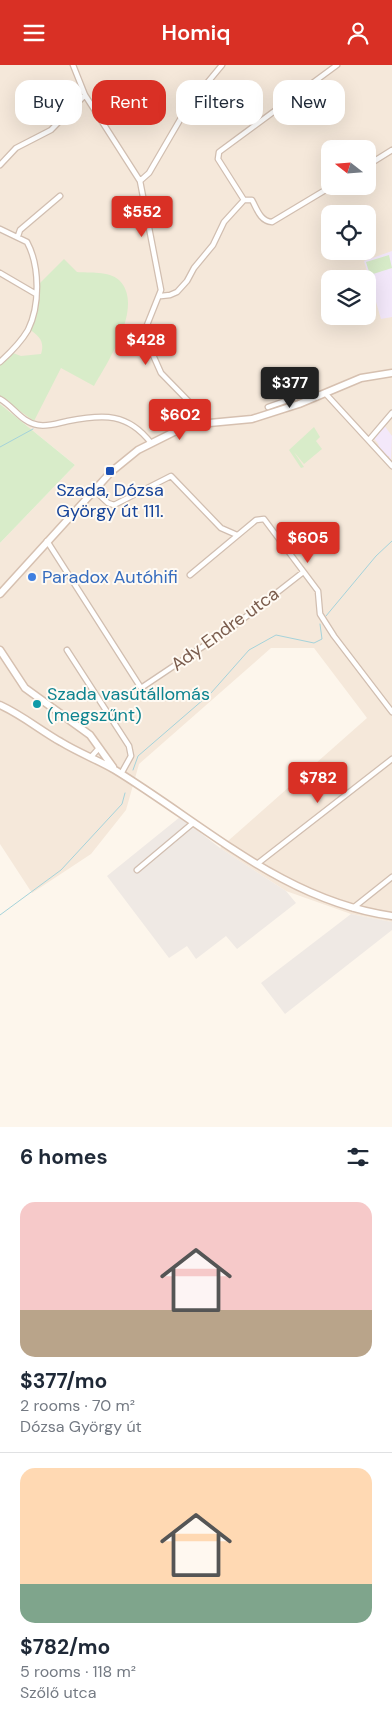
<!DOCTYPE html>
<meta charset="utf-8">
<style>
:root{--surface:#fff;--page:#f6f6f7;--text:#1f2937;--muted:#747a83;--line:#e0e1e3;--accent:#d93025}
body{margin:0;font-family:"DM Sans",sans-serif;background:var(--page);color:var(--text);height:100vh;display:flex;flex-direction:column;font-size:19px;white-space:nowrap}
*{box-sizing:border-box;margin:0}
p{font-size:16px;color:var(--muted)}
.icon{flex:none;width:28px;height:28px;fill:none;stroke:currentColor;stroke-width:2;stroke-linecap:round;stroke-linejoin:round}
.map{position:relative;height:1062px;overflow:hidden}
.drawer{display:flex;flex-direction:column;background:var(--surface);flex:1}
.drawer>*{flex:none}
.hud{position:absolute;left:15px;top:15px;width:362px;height:45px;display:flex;gap:10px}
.needle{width:32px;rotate:287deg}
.fabs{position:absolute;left:321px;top:75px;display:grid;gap:10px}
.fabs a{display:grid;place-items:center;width:55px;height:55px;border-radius:10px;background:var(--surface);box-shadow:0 5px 20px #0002;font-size:25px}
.price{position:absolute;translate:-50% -42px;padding:0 11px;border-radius:5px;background:var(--accent);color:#fff;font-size:16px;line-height:32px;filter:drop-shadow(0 1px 2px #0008)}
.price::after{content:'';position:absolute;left:50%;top:30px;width:15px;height:11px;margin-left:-8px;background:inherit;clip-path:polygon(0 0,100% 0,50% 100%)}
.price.current{background:#222;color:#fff}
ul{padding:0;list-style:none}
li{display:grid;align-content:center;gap:10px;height:265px;padding:0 20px}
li+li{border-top:1px solid var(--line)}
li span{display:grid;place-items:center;height:155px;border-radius:15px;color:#555}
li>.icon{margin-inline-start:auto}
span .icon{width:90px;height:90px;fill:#fffc;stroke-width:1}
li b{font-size:21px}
h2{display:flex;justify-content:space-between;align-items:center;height:60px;padding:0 20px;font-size:21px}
.chip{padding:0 18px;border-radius:15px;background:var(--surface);box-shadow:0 5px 20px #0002;font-size:18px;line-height:45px}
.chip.current{background:var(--accent);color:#fff}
header{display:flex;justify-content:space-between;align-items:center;height:65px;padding:0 20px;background:var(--accent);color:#fff;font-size:22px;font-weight:600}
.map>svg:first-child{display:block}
.residential{fill:#f5e8da;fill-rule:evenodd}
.industrial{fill:#efe9e4}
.education{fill:#f3e8fa}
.green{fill:#d8ecc9}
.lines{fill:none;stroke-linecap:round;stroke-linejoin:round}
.stream{stroke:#a5d3da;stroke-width:1}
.street-casing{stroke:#d1beb0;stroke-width:7}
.secondary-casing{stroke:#d6c0b0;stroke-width:9}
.street{stroke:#fff;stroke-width:4.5}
.secondary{stroke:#fff;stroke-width:6}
.transit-dot{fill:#1a4fb4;stroke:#fffaf3;stroke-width:2}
.shop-dot{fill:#3f7fe0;stroke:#fffaf3;stroke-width:2}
.culture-dot{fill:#0f9aa8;stroke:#fffaf3;stroke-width:2}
.labels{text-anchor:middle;stroke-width:4;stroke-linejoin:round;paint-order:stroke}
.transit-label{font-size:18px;fill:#164399;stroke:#fffaf3}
.shop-label{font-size:18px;fill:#366cbe;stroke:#fffaf3;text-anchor:start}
.street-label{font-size:18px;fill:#7a5c4d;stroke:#fffaf3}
.culture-label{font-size:18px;fill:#0d838f;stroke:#fffaf3;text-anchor:start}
</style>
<header><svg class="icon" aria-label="menu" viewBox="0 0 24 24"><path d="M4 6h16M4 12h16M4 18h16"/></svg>Homiq<svg class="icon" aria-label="person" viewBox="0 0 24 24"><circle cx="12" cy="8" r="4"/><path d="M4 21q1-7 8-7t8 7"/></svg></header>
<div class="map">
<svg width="392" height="1062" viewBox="0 0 392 1062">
<rect width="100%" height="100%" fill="#fdf6ec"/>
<!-- residential -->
<path class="residential" d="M0 0H392V857L351 849 286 826 220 783 367 653 314 583H271L139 699 126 745 91 789 32 828 0 779V478L75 400 0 339ZM330 84H368V121H330ZM330 149H368V186H330ZM330 214H368V251H330Z"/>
<!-- industrial -->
<path class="industrial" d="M180 752 220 783 286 826 296 838 237 884 226 871 196 894 187 881 169 893 107 811Z
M351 849 392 857V865L285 949 261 918Z"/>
<!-- education -->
<path class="education" d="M392 186V252L381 254 364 196Z
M384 360 392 371 391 398 389 391H385L384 387 377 382 379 380 373 372Z"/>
<!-- green -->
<path class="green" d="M389 190 392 203 370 210 366 197Z
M64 194 77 207C89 208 109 206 119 215 145 240 108 297 94 321L61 303 34 356 0 332V299L13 288 21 291 41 289C45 276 39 271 29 264L34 253 35 223Z
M0 339 75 400 0 478Z
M314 362 320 372 316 376 322 384 304 399 294 387 304 402 301 403 289 385Z"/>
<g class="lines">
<!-- stream -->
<path class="stream" d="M0 382 33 364
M326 551 376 491 392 476
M133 705 138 691 211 628 249 585 276 570 314 578 322 574 320 559
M0 850 61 805 122 739 125 728"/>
<!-- street casing -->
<g class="street-casing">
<path id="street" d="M73 0 85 30 140 116 161 225 147 260 149 281 161 308 201 349 205 358
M0 100 16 83 51 65 85 30
M368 100 392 85
M140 116 149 108 188 41 222 0
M244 135 218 94 219 87 337 0
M0 164 27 177C40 201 40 241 28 265 21 277 10 288 0 297
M18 171 20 165 60 131
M0 208 36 229
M161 231 170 230 177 227 187 216 194 203 213 180 224 157 244 135H252C257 144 260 156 272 157L332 121
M325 328 392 401
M0 334C13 341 22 358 38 360 48 362 58 358 68 356 104 349 128 348 151 378
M268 342 311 327 317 332
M369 375 392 348
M94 425 108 438 114 440 171 411 221 463 237 470
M47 476 141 623 238 558 302 508
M190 510 256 455 264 454 318 526 320 549 334 571 392 647
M67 585 129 681 131 691 121 709
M91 692 99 683
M257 799 392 694
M137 805 193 758
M353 843 392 812"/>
</g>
<!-- secondary casing -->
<g class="secondary-casing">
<path id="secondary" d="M0 529 111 407 138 385 188 360 252 354 299 339 361 313 392 308
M0 585 25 623 90 670 113 702
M0 640C22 650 40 665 61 677 79 688 98 695 115 705 205 760 284 836 392 851"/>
</g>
<!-- street -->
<use href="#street" class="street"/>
<!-- secondary -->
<use href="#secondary" class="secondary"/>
</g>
<!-- markers -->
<rect class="transit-dot" x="105" y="401" width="10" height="10" rx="2.5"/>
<circle class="shop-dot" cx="32" cy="512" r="5"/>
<circle class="culture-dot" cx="37" cy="639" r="5"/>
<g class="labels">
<!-- transit labels -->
<g class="transit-label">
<text x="110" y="431">Szada, Dózsa<tspan x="110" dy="21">György út 111.</tspan></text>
</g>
<!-- shop labels -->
<g class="shop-label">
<text x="42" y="518">Paradox Autóhifi</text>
</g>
<!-- street labels -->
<g class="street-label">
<text transform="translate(225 564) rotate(-36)" y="6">Ady Endre utca</text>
</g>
<!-- culture labels -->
<g class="culture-label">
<text x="47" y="635">Szada vasútállomás<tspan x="47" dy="21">(megszűnt)</tspan></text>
</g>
</g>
</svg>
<div class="fabs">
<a><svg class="needle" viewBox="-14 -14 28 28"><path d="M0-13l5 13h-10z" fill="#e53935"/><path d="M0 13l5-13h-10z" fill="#747a83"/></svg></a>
<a><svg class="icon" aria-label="locate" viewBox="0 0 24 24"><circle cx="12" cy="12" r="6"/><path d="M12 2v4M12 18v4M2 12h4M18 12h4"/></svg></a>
<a><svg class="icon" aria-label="layers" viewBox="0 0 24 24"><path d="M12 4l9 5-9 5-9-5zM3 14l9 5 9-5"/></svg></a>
</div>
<b class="price" style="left:142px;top:173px">$552</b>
<b class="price" style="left:146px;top:301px">$428</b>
<b class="price current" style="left:290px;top:344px">$377</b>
<b class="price" style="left:180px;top:376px">$602</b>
<b class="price" style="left:308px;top:499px">$605</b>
<b class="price" style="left:318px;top:739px">$782</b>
<div class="hud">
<a class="chip">Buy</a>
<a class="chip current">Rent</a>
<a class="chip">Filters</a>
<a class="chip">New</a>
</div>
</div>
<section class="drawer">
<h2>6 homes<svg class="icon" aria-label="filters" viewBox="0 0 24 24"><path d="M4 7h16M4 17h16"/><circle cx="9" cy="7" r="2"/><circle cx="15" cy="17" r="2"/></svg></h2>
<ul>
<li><span style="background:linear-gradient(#f6c9c9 70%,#b9a48a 0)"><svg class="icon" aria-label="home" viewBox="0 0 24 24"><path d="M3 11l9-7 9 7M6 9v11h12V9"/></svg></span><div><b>$377/mo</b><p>2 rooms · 70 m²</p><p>Dózsa György út</p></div></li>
<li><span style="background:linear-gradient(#ffd9b3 75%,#7fa58c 0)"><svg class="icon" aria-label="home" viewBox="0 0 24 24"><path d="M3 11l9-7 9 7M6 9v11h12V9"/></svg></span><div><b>$782/mo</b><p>5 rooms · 118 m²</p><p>Szőlő utca</p></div></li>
</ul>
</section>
